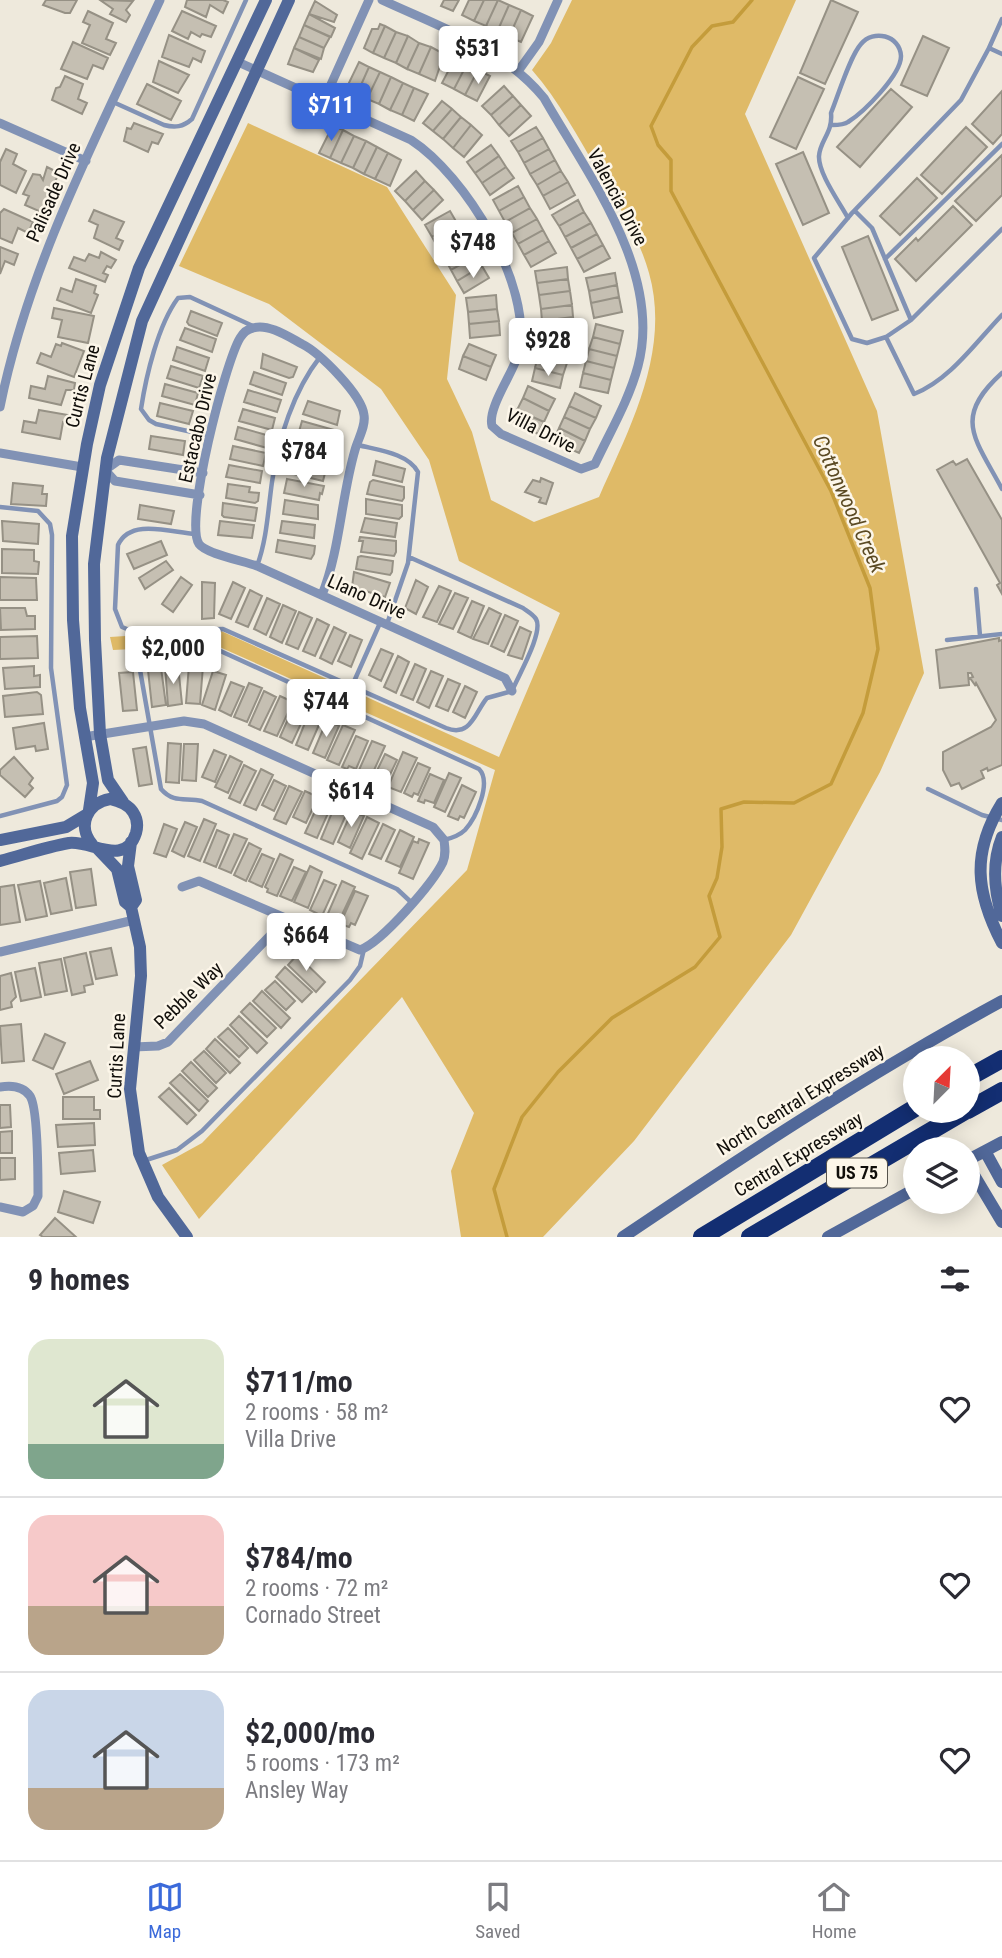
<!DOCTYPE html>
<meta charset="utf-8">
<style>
:root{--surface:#fff;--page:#f2f2f3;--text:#2b2b33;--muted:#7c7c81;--line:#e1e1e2;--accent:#3b6ada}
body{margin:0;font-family:"Roboto Condensed",sans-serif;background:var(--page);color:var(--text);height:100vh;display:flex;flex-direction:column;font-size:26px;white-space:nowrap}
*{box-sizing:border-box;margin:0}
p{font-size:23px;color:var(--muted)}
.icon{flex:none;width:38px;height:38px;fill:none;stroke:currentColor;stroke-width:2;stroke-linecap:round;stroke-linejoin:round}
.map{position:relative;height:1237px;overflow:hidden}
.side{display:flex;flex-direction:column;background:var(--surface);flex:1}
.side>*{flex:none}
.needle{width:46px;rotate:24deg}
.controls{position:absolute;left:903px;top:1046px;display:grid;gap:14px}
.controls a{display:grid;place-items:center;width:77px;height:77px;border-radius:50%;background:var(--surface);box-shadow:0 4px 18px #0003;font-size:35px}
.price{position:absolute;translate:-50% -60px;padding:0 16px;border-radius:7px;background:#fff;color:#222;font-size:23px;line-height:46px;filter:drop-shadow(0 2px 4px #0008)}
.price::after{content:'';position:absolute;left:50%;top:42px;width:21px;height:16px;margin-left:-10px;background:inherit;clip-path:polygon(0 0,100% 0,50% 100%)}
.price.active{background:var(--accent);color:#fff}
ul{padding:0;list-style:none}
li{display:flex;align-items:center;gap:21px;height:175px;padding:0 28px}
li+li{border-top:2px solid var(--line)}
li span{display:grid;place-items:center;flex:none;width:196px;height:140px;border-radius:21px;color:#555}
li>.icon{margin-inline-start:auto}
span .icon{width:84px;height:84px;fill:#fffc;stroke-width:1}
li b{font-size:30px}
h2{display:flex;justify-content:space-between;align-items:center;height:84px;padding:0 28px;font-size:30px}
.menu{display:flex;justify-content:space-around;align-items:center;height:98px;border-top:2px solid var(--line);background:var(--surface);font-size:19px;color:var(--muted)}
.menu a{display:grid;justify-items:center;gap:4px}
.menu .active{color:var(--accent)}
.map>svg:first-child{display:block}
.green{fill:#dfba67}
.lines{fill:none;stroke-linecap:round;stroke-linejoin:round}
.stream{stroke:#c49c3b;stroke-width:3.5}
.building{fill:#c5bfb2;stroke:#969185;stroke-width:2}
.lane{stroke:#8192b5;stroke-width:4.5}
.street{stroke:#8192b5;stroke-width:9}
.secondary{stroke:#516899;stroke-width:12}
.highway{stroke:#132e72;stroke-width:18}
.labels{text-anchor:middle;stroke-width:5;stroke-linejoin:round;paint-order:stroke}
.shield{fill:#fcf6e9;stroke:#57544d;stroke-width:2}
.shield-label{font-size:18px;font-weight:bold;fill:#100e0a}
.street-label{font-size:19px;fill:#100e0a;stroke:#fcf6e9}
.water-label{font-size:21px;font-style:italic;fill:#5b4a23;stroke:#fcf6e9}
</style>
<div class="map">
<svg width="1002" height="1237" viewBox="0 0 1002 1237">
<rect width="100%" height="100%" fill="#eee9dc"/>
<!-- green -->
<path class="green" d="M572 0H796L745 114 877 411 924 673 880 772 791 935 634 1141 543 1237H461L451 1171 474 1113 402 997 199 1219 162 1165 202 1143 467 870 495 770 215 645 113 650 110 637 219 630 499 757 560 613 459 561 429 460 381 389 269 304 179 266 248 123 387 187 456 295 447 379 472 432 491 500 534 522 599 497C630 427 671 351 649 273 639 237 618 204 599 173 578 137 559 101 532 70L551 43Z"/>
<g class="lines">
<!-- stream -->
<path class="stream" d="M507 1237 494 1189 522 1117 558 1072 612 1018 695 967 720 937 709 896 717 878 722 847 721 809 744 802 794 803 831 784 863 713 878 649 870 588 831 491 671 191V160L658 145 651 126 692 47 712 26 733 22 752 0"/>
</g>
<!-- building -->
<path class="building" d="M46 0H77L70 13H65L43 5Z
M100 0 133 1 126 10 130 15 126 22 110 14 113 9Z
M187 0H223L228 2 223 13 210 5 206 17 185 7Z
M444 0H459L453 11 441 6Z
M469 0H484L474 21 462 15Z
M484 0H498L486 26 474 21Z
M498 0 509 5 497 32 486 26Z
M831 0 858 12 825 84 800 73Z
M315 1 337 15 334 22 309 14Z
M509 5 521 10 509 37 497 32Z
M521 10 533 16 521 42 509 37Z
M88 11 113 23 106 39 116 43 110 55 82 43 90 25 83 22Z
M182 11 216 26 211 37 202 34 200 37 191 32 188 39 172 31Z
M309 14 335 28 331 37 304 25Z
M380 24 385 26 373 53 364 48 372 29H378Z
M304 25 330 37 324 48 299 37Z
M385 26 396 32 384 58 373 53Z
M396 32 408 36 396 63 384 58Z
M169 35 205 51 201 62 193 58 189 67 162 57Z
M408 36 419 43 407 69 396 63Z
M923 36 949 48 927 96 901 85Z
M299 37 324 48 321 59 294 48Z
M73 42 108 58 103 69 93 65 87 79 61 69Z
M419 43 431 47 419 74 407 69Z
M431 47 444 54 435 81 419 74Z
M294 48 319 60 313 72 288 64Z
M455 58 467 64 454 89 442 83Z
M159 61 189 75 178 93 153 82Z
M359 62 369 67 357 94 346 89Z
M467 64 478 70 465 95 454 89Z
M369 67 380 72 367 99 357 94Z
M478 70 490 76 477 101 465 95Z
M380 72 391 77 379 104 367 99Z
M65 76 83 84 78 99 87 103 82 114 52 100 56 88 60 87Z
M391 77 403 83 390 110 379 104Z
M798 77 824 89 796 149 770 137Z
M403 83 414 88 402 115 390 110Z
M147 84 181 101 171 120 137 104Z
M504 86 513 96 491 115 482 106Z
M414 88 428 94 414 121 402 115Z
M891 89 912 107 860 167 837 147Z
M1002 91V134L993 144 972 124Z
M513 96 521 105 499 125 491 115Z
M442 101 452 109 433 131 423 123Z
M521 105 531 116 509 136 499 125Z
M452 109 461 117 443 139 433 131Z
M461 117 471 125 453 148 443 139Z
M134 123 163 134 158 144 152 142 148 152 124 141 127 128 131 129Z
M471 125 482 135 464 157 453 148Z
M536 127 543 138 518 152 511 141Z
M966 127 987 147 942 194 921 175Z
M338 128 343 130 330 158 319 153 329 133H335Z
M343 130 354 136 341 163 330 158Z
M354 136 366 141 353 168 341 163Z
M543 138 549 149 524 163 518 152Z
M366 141 377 147 364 174 353 168Z
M491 145 499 156 475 173 467 162Z
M377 147 388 153 375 179 364 174Z
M6 149 17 154 13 164 26 171 16 193 0 185V162Z
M549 149 555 160 530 174 524 163Z
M803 152 829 213 803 225 776 164Z
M388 153 401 160 390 186 375 179Z
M1002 155V195L976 221 955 201Z
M499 156 506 167 482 183 475 173Z
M555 160 561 171 537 185 530 174Z
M47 167 59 173 41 212 25 205 29 196 23 194 33 174 40 175 43 180Z
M506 167 514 178 490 195 482 183Z
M416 171 425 181 405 201 395 191Z
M561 171 568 182 543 196 537 185Z
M917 178 937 198 900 235 880 216Z
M425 181 434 190 413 210 405 201Z
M568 182 575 195 550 209 543 196Z
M518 186 524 197 499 211 493 200Z
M434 190 443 200 422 220 413 210Z
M524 197 530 208 505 222 499 211Z
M578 200 584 212 559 226 552 215Z
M953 206 972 225 916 281 895 259 916 238 918 241Z
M530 208 537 219 512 233 505 222Z
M4 209 33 222 28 233 18 228 12 243 0 238V213Z
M94 210 124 222 116 238 123 241 119 250 94 238 98 225 89 221Z
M450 211 457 223 432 237 425 225Z
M584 212 591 223 565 237 559 226Z
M537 219 543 230 518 244 512 233Z
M457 223 464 234 438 248 432 237Z
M591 223 597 234 571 248 565 237Z
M543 230 549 241 524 255 518 244Z
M464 234 470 245 445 259 438 248Z
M597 234 603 245 577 259 571 248Z
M868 236 898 310 872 320 842 247Z
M549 241 556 253 531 267 524 255Z
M470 245 476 256 451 270 445 259Z
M603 245 610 258 584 272 577 259Z
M0 247 18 254 14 265 5 261 0 274Z
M101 252 116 260 111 268 107 266 103 273 108 275 105 282 69 268 74 257 85 261 89 254 99 258Z
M476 256 482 266 457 281 451 270Z
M482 266 489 278 464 293 457 281Z
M567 267 568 279 537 283 535 271Z
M615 273 617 285 589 291 586 278Z
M76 279 96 286 94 293 98 295 91 313 57 300 61 288 72 292Z
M568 279 570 291 539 295 537 283Z
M617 285 619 297 591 303 589 291Z
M570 291 572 305 541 309 539 295Z
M496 295 497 309 468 312 466 298Z
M619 297 622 312 594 318 591 303Z
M572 305 573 317 542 321 541 309Z
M54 308 94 316 88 343 58 337 62 320 52 318Z
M497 309 499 321 469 324 468 312Z
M191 311 222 323 217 336 189 325 187 322Z
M573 317 575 331 544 335 542 321Z
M499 321 500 335 470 338 469 324Z
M596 324 623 331 620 344 593 337Z
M185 328 216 339 212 352 180 340Z
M593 337 620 344 617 356 589 349Z
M542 342 570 350 567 363 538 355Z
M62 343 84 351 74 377 37 363 41 353 51 357 56 344 61 346Z
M469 344 496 355 491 367 463 356Z
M177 347 209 358 205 371 173 360Z
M589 349 617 356 614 368 586 361Z
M263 354 297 367 293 377 289 378 261 368Z
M538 355 567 363 563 375 535 368Z
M463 356 491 367 486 380 459 369Z
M586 361 614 368 611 380 583 373Z
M171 366 203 376 199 388 167 378Z
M535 368 563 375 560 388 532 381Z
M254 372 286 383 282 395 250 384Z
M583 373 611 380 608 393 580 387Z
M48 376 75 383 74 390H66L61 405 29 398 31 386 45 389Z
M165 384 198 393 195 405 162 396Z
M528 386 555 399 549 411 523 398Z
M248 390 281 400 277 412 244 402Z
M575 393 601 406 596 418 569 406Z
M523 398 549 411 544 422 517 410Z
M308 401 340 411 337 425 303 414Z
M160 403 193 411 189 424 157 416Z
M569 406 596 418 590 429 564 417Z
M243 409 275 418 272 430 239 421Z
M39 410 68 415 66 423 63 422 60 439 22 432 24 421 36 423Z
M517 410 544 422 538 434 512 421Z
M564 417 590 429 585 441 559 428Z
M302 421 334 430 331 444 298 435Z
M238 427 270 436 267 448 235 439Z
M559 428 585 441 579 453 553 441Z
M151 436 185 441 183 455 149 449Z
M297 440 329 448 328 462 293 454Z
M233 446 266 453 263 466 230 459Z
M967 459 1002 520V594L997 585 1000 583 937 470 953 461 956 465Z
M376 461 405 469 402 482 373 475Z
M292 462 326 469 323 481 290 473Z
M229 465 262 471 260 483 226 477Z
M541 478 553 483 546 504 539 502 541 498 525 492 533 480 540 482Z
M287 479 324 486 322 494 320 493 319 500 284 493Z
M373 480 404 487V498L402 501 367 494 370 482Z
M13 483 43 486 42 494H47L46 506 11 504Z
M228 484 250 487 249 492 259 493 258 501 255 503 226 498Z
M366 499 402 505V516L399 519 366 514Z
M285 500 318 505V519L283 514Z
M223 503 257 508 255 521 224 517 222 515Z
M140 505 174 511 171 524 138 519Z
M365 518 397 523 395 537 361 532Z
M2 521 39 524 38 544 3 541Z
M220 521 254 525 252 538 218 535Z
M282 521 315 525 314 538 280 533Z
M360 537 396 541V552L394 556 361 552 363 541H359Z
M278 540 315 546 314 554 311 559 276 552Z
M161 541 167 555 134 569 127 554Z
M2 549 34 550V561L39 562 38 574 2 573Z
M361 556 393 561 392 572 390 575 356 569 358 557Z
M166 561 173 570 145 589 139 578Z
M354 572 390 583 385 597 352 587Z
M0 577 36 578 37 600H0Z
M181 577 192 585 173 612 162 604Z
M416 580 428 587 416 614 405 608Z
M202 582 215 583 214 618 202 619Z
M233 582 245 588 231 619 219 614Z
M439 586 451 591 437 622 423 617Z
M250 590 262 596 248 627 236 622Z
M455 593 468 598 453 629 439 624Z
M267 598 280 604 266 635 254 629Z
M472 601 484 606 471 638 458 632Z
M283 605 296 611 282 643 270 637Z
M0 608H25L27 616H35V629L1 630Z
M489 608 501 614 488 644 473 639Z
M299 612 312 618 298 649 286 644Z
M505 615 518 621 504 652 491 646Z
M317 619 329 625 315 656 303 651Z
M334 627 346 633 332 664 320 658Z
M520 627 531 632 522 659 508 655Z
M350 635 362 640 351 667 338 661Z
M37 636 38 658 0 659V637Z
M999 638V641L1002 640V765L988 771 987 768 981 771 984 778 962 789 959 783 951 786 943 770V752L991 727 996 720 976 683 975 685 970 678 973 677 971 673H968L969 685 940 688 936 650Z
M381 649 393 654 381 681 369 675Z
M398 656 409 662 396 693 384 687Z
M415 664 426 669 413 700 401 695Z
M178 665 182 704 168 706 165 666Z
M189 665 203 666 200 704 186 703Z
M34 666V676L40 675V687L5 689 3 668Z
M161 668 166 705 152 707 148 670Z
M213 671 226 675 215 710 202 705Z
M431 671 443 676 429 708 417 702Z
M133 672 137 710 123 711 119 673Z
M448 679 460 684 448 711 436 706Z
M231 682 244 687 231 716 219 710Z
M249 683 262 688 247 722 234 717Z
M465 686 477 692 465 718 453 712Z
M264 691 276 697 260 730 249 725Z
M37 692 41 695 43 714 5 717 3 696Z
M280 696 293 702 277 736 264 731Z
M292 710 305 715 292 743 280 737Z
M309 713 322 718 308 750 296 745Z
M327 720 339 726 325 758 313 753Z
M44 723 48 749 36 751 35 746 16 749 13 728Z
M343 725 355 730 339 765 327 760Z
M356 736 368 741 356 769 349 766 347 769 342 767Z
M372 741 385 746 370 779 361 775 363 772 359 770Z
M168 743 181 744 179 783 166 782Z
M184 744H198L196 781 182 780Z
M146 747 152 784 139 786 133 749Z
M214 750 226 755 215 782 202 777Z
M403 752 417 758 401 792 388 787Z
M385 754 397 760 386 783 379 779 378 783 372 781Z
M230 756 242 762 228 793 215 787Z
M14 757 33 778 29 784 33 788 25 797 0 775V770Z
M418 763 430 768 418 795 414 793 412 797 404 793Z
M244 765 256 771 240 803 229 798Z
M261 769 273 775 256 810 244 805Z
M449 773 461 778 445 812 434 807Z
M430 774 444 780 434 803 425 800 424 803 418 801Z
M274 780 286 786 274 811 262 805Z
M462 785 476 792 464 818 460 816 458 820 448 816Z
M289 786 302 792 286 824 274 819Z
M305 791 318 797 306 823 293 817Z
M322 796 333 802 317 838 305 833Z
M336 803 349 808 333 844 321 839Z
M352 811 364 816 350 848 338 842Z
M367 817 379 823 362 859 350 853Z
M204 819 216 824 200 861 188 856Z
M185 822 197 827 184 857 172 851Z
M164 824 177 829 166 857 154 853Z
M383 824 395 830 381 859 369 854Z
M217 830 229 835 216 867 204 862Z
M400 830 414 837 400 867 386 861Z
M234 834 247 839 231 873 219 868Z
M419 839 429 843 413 879 399 873 413 841 418 843Z
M249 843 261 849 246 881 234 875Z
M262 854 274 859 262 887 249 881Z
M280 854 293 860 277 896 267 892 268 889 265 887Z
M310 866 322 872 308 908 294 902Z
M294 867 306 872 292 901 280 896Z
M91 869 96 905 76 908 70 872Z
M66 878 72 910 51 914 44 883Z
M324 880 336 885 322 916 310 910Z
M40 881 47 916 26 920 18 885Z
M342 881 355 887 340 919 334 917 333 921 326 918Z
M14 885 20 922 0 925V887Z
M355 891 368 896 355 925 351 923 349 927 340 924Z
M111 948 117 975 96 979 90 952Z
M86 953 93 984 84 986 85 992 72 995 64 958Z
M297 955 325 982 316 992 288 965Z
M61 959 67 991 45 995 39 963Z
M285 967 312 992 302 1002 276 977Z
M35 968 41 997 21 1001 15 972Z
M11 973 16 997 11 1002 12 1007 0 1010V976Z
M275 981 295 1001 286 1010 265 990Z
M262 991 290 1018 281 1028 253 1001Z
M250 1003 276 1028 267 1037 241 1012Z
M239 1016 267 1043 257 1053 230 1025Z
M21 1024 24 1061 2 1063 0 1026Z
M228 1028 248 1048 239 1057 218 1037Z
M45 1034 65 1043 53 1069 33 1060Z
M215 1039 240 1063 230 1073 206 1049Z
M204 1051 226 1073 216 1083 194 1060Z
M90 1061 98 1080 64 1094 56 1074Z
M191 1062 217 1088 208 1097 182 1071Z
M180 1074 208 1101 199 1111 170 1083Z
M169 1088 196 1115 187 1124 159 1097Z
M63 1097H94V1110H100V1119H63Z
M0 1105H10L11 1127 0 1128Z
M94 1123 95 1145 58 1147 56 1125Z
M12 1131V1153H0V1132Z
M93 1150 95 1171 61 1174 59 1153Z
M0 1158H15V1179L0 1180Z
M64 1191 100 1202 93 1223 58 1212Z
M55 1218 76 1237H43L40 1235Z"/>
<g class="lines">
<!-- lane -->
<path class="lane" d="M1002 19 989 48 1002 54
M989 48 961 100 852 213 814 258 852 339 867 343 886 337 914 394C950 380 976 342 1002 315
M113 102 164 125C175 128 183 127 192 119L246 0
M832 125C837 125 844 125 848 122 864 112 901 75 901 56 900 35 873 29 861 44 850 56 838 96 831 113 833 133 820 140 819 156 818 173 840 203 848 218
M855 211 872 228 911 320
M885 259 1002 144
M886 337 911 320 1002 229
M1002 373C952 418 975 438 1002 489
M210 436 156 424 149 420 141 409C146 376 158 325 178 298L190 297 255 327
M358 445C377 450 408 453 418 472L408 563 387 624
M0 507 38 511 50 524 52 535 51 668 67 785 62 797 57 801 0 816
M195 534C170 532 130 518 118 545L115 609 122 627 134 632 223 629 446 728C471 738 475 712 487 698L512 691C518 676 544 632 536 619 533 614 527 611 523 608L409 557
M257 566C267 539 268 510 272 482 278 439 294 390 320 357
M976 589 980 636
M947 640 1002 634
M352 686 380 623
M928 789 982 815 1002 820
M412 903 397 889 202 801C186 797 174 804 161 789L140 670 143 659 157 650 216 649 479 769C492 782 476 818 465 830 459 836 452 838 444 840
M143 1161 177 1150 202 1131 350 980 360 966 364 949"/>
<!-- street -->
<path class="street" d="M238 62 411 140C465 175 533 285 519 352 514 372 487 408 492 426L501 434 581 469 595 464C610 432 629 400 638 366 663 273 588 175 544 98 502 47 440 27 382 0
M519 70 539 42 558 0
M324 100 369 0
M0 123 86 161
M0 407C29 263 99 132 160 0
M0 453 82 467
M200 495 115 481 105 470 119 460 203 473
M322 595C340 550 341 498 355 450 358 439 366 426 364 415 362 395 320 353 302 344 289 337 268 323 253 328 248 329 243 333 240 338 225 363 184 522 199 544 206 554 244 561 257 566L505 678 512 691
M84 737 184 721 204 724 433 827 444 840C445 848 446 854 443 862 433 883 382 942 360 950L199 881 182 887
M0 952 134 920
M133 1047 158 1046 168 1042 286 919
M0 1087C12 1085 23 1086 30 1096 38 1108 38 1178 38 1196L33 1206 23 1212 0 1207"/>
<!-- secondary -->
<path class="secondary" d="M123 802 108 780 100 734 95 640 94 564 107 458 142 321 289 0
M1002 803C971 853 976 893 1002 943
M89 810 93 783 80 708 73 620 72 536 87 444 100 385 139 268 266 0
M1002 837C992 862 994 890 1002 916
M0 840 66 827 86 815
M97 848 117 869 125 902 131 907 140 947 141 976 130 1089 139 1153 158 1197 187 1237
M0 861C23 855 46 847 69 843 91 840 125 868 136 833 138 826 137 818 133 812 128 804 119 801 110 799 87 803 77 826 92 844
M131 907 136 900 128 866 131 842
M985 1151 1002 1182
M968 1160 1002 1142
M968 1165 1002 1222
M623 1237C746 1154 871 1072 1002 1001
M828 1237 915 1189"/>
<!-- highway -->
<path class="highway" d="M968 1078 1002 1059
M968 1110 1002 1091
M702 1237 915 1108
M750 1237 965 1111"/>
</g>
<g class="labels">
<!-- shield labels -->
<rect class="shield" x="827" y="1158.5" width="60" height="29" rx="5"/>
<g class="shield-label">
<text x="857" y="1179">US 75</text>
</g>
<!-- street labels -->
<g class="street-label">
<text transform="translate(53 192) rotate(-66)" y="7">Palisade Drive</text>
<text transform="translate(618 197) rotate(62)" y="7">Valencia Drive</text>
<text transform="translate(82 386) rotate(-75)" y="7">Curtis Lane</text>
<text transform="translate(197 428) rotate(-77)" y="7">Estacabo Drive</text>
<text transform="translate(541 430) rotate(27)" y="7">Villa Drive</text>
<text transform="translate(367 596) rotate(24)" y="7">Llano Drive</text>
<text transform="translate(188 995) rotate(-44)" y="7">Pebble Way</text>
<text transform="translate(116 1056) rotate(-87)" y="7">Curtis Lane</text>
<text transform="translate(800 1099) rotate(-32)" y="7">North Central Expressway</text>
<text transform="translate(798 1154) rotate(-31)" y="7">Central Expressway</text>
</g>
<!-- water labels -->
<g class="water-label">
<text transform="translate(849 504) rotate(66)" y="7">Cottonwood Creek</text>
</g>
</g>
</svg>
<div class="controls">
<a><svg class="needle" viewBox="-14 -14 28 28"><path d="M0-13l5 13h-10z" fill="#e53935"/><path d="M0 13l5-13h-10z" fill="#7c7c81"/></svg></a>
<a><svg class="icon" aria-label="layers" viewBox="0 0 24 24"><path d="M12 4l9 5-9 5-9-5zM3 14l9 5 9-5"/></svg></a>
</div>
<b class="price" style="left:478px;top:86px">$531</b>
<b class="price active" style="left:331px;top:143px">$711</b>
<b class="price" style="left:473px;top:280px">$748</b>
<b class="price" style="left:548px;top:378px">$928</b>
<b class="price" style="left:304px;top:489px">$784</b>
<b class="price" style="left:173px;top:686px">$2,000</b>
<b class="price" style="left:326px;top:739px">$744</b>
<b class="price" style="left:351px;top:829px">$614</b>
<b class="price" style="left:306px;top:973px">$664</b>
</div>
<section class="side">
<h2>9 homes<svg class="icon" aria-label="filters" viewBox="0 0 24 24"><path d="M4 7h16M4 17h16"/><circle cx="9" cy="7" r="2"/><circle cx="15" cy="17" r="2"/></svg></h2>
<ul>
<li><span style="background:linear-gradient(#dfe7d0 75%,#7fa58c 0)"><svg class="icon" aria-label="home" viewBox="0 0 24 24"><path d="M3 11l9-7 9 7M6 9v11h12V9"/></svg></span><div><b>$711/mo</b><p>2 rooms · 58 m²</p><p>Villa Drive</p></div><svg class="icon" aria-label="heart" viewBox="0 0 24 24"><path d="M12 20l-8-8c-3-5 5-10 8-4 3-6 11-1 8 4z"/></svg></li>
<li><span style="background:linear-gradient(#f6c9c9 65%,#b9a48a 0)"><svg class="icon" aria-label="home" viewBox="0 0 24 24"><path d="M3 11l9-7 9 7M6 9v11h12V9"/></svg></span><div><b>$784/mo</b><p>2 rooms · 72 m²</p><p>Cornado Street</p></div><svg class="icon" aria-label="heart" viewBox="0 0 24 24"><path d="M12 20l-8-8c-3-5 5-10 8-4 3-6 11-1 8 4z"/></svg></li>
<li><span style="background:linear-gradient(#c9d6e8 70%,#b9a48a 0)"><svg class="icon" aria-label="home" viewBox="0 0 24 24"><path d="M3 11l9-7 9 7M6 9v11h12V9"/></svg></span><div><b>$2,000/mo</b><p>5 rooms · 173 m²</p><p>Ansley Way</p></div><svg class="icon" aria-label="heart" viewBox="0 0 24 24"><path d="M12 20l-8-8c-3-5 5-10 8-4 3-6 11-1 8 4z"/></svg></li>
</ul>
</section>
<nav class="menu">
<a class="active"><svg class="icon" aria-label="map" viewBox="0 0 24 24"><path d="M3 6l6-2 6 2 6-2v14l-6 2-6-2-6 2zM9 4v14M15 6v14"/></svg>Map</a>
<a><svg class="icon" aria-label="saved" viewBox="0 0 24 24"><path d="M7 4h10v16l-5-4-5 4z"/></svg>Saved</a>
<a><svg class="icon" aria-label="home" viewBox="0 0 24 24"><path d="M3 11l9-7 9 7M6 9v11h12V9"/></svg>Home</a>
</nav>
